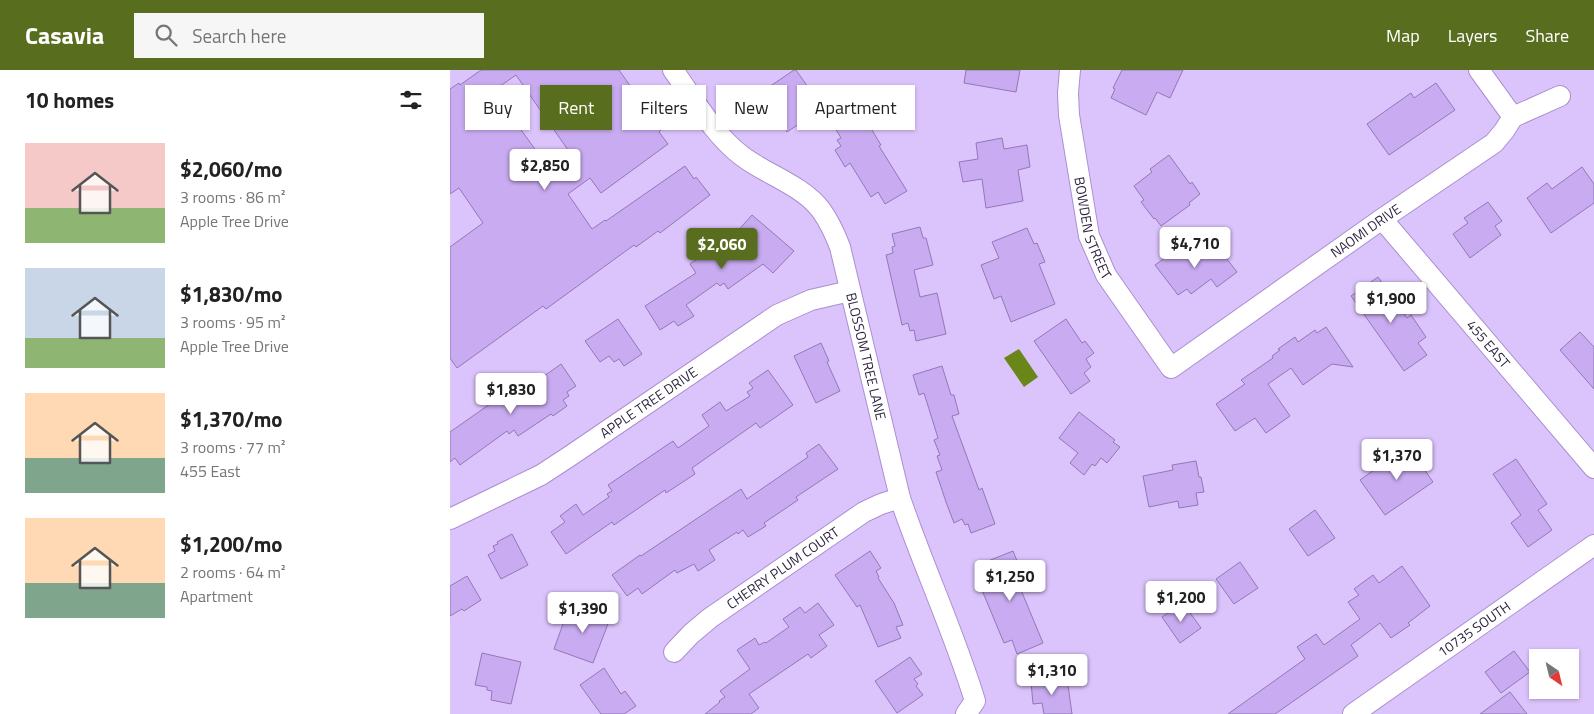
<!DOCTYPE html>
<meta charset="utf-8">
<style>
:root{--surface:#fff;--page:#f6f6f6;--text:#222;--muted:#767676;--accent:#586d1d}
body{margin:0;font-family:"Titillium Web",sans-serif;background:var(--page);color:var(--text);height:100vh;display:flex;flex-direction:column;font-size:19px;white-space:nowrap}
*{box-sizing:border-box;margin:0}
p{font-size:16px;color:var(--muted)}
.icon{flex:none;width:28px;height:28px;fill:none;stroke:currentColor;stroke-width:2;stroke-linecap:round;stroke-linejoin:round}
.map{position:relative;flex:1;overflow:hidden}
.sheet{display:flex;flex-direction:column;background:var(--surface);width:450px}
.sheet>*{flex:none}
.guide{position:absolute;left:15px;top:15px;width:475px;height:45px;display:flex;gap:10px}
.needle{width:32px;rotate:145deg}
.buttons{position:absolute;left:1079px;top:579px;display:grid;gap:10px}
.buttons a{display:grid;place-items:center;width:50px;height:50px;border-radius:0px;background:var(--surface);box-shadow:0 1px 4px #0004;font-size:25px}
.price{position:absolute;translate:-50% -42px;padding:0 11px;border-radius:5px;background:#fff;color:#222;font-size:16px;line-height:32px;filter:drop-shadow(0 1px 2px #0008)}
.price::after{content:'';position:absolute;left:50%;top:30px;width:15px;height:11px;margin-left:-8px;background:inherit;clip-path:polygon(0 0,100% 0,50% 100%)}
.price.selected{background:var(--accent);color:#fff}
ul{padding:0;list-style:none}
li{display:flex;align-items:center;gap:15px;height:125px;padding:0 25px}
li span{display:grid;place-items:center;flex:none;width:140px;height:100px;border-radius:0px;color:#555}
li>.icon{margin-inline-start:auto}
span .icon{width:60px;height:60px;fill:#fffc;stroke-width:1}
li b{font-size:21px}
h2{display:flex;justify-content:space-between;align-items:center;height:60px;padding:0 25px;font-size:21px}
.pill{padding:0 18px;border-radius:0px;background:var(--surface);box-shadow:0 1px 4px #0004;font-size:18px;line-height:45px}
.pill.selected{background:var(--accent);color:#fff}
header{display:flex;align-items:center;gap:30px;box-sizing:border-box;height:70px;padding:0 25px;background:var(--accent);color:#fff}
header strong{font-size:24px}
nav{display:flex;gap:28px;margin-inline-start:auto;font-size:18px}
.search{width:350px;height:45px;background:var(--page);display:flex;align-items:center;gap:12px;box-sizing:border-box;padding:0 18px;border-radius:0px;color:var(--muted);font-size:19px}
main{display:flex;flex:1;min-height:0}
.map>svg:first-child{display:block}
.water{fill:#6b8618}
.building{fill:#c8abf0;stroke:#9378b8;fill-rule:evenodd}
.lines{fill:none;stroke-linecap:round;stroke-linejoin:round}
.minor-casing{stroke:#ab8fd1;stroke-width:22}
.minor{stroke:#fff;stroke-width:20}
.labels{text-anchor:middle;stroke-width:4;stroke-linejoin:round;paint-order:stroke}
.street-label{font-size:14px;fill:#302540;stroke:#f4eefd}
</style>
<header>
<strong>Casavia</strong>
<div class="search"><svg class="icon" aria-label="search" viewBox="0 0 24 24"><circle cx="10" cy="10" r="6"/><path d="M15 15l6 6"/></svg>Search here</div>
<nav><a>Map</a><a>Layers</a><a>Share</a></nav>
</header>
<main>
<section class="sheet">
<h2>10 homes<svg class="icon" aria-label="filters" viewBox="0 0 24 24"><path d="M4 7h16M4 17h16"/><circle cx="9" cy="7" r="2"/><circle cx="15" cy="17" r="2"/></svg></h2>
<ul>
<li><span style="background:linear-gradient(#f6c9c9 65%,#8fb573 0)"><svg class="icon" aria-label="home" viewBox="0 0 24 24"><path d="M3 11l9-7 9 7M6 9v11h12V9"/></svg></span><div><b>$2,060/mo</b><p>3 rooms · 86 m²</p><p>Apple Tree Drive</p></div></li>
<li><span style="background:linear-gradient(#c9d6e8 70%,#8fb573 0)"><svg class="icon" aria-label="home" viewBox="0 0 24 24"><path d="M3 11l9-7 9 7M6 9v11h12V9"/></svg></span><div><b>$1,830/mo</b><p>3 rooms · 95 m²</p><p>Apple Tree Drive</p></div></li>
<li><span style="background:linear-gradient(#ffd9b3 65%,#7fa58c 0)"><svg class="icon" aria-label="home" viewBox="0 0 24 24"><path d="M3 11l9-7 9 7M6 9v11h12V9"/></svg></span><div><b>$1,370/mo</b><p>3 rooms · 77 m²</p><p>455 East</p></div></li>
<li><span style="background:linear-gradient(#ffd9b3 65%,#7fa58c 0)"><svg class="icon" aria-label="home" viewBox="0 0 24 24"><path d="M3 11l9-7 9 7M6 9v11h12V9"/></svg></span><div><b>$1,200/mo</b><p>2 rooms · 64 m²</p><p>Apartment</p></div></li>
</ul>
</section>
<div class="map">
<svg width="1144" height="644" viewBox="0 0 1144 644">
<rect width="100%" height="100%" fill="#dbc4fc"/>
<!-- water -->
<path class="water" d="M569 279 588 307 574 317 554 288Z"/>
<!-- building -->
<path class="building" d="M31 0H169L211 60 209 62 218 74 151 123 140 108 118 124 142 159 155 150 156 151 235 96 244 109 246 107 260 125 210 163 208 161 186 177 184 175 96 239 93 236 7 298 0 288V177L33 153 9 118 0 124V19L9 13 10 15ZM66 5 129 96 108 111 43 21Z
M344 0H346L367 30 356 37 361 46 337 62 332 54 331 55 319 38 327 32 319 17Z
M516 0H570L566 22 514 13Z
M672 0H733L720 28 707 22 696 45 661 28 665 19 663 18Z
M986 13 1005 40 939 85 917 54 961 23 964 28Z
M411 42 431 75 429 76 457 121 435 134 428 122 421 127 400 93 395 97 385 80 391 76 387 70 391 68 385 58Z
M552 68 554 79 577 75 580 97 568 100 573 131 536 138 532 109 513 112 509 92 528 89 526 73Z
M719 85 740 114 742 112 750 124 739 133 740 135 711 156 705 148 704 149 691 132 694 130 684 116 702 102 700 99Z
M1132 97 1144 114V133L1101 163 1077 128 1097 113 1102 119Z
M1038 132 1052 151 1045 156 1051 165 1020 188 1003 164 1018 153 1014 148Z
M302 145 344 181 323 203 313 194 278 219 274 213 270 216 267 213 236 235 244 246 228 256 224 251 210 260 195 236 246 203 240 194 271 172 274 176Z
M470 157 473 168H476L483 195 464 200 470 227 487 223 496 264 466 271 464 260 460 261 458 253 452 255 436 185 443 183 442 177 445 176 442 164Z
M577 158 584 174 587 173 595 192 589 194 605 234 561 252 551 226 544 229 531 195 549 188 542 172Z
M751 171 761 185 769 179 787 202 767 217 761 209 741 224 737 219 728 225 705 195 729 178 734 184Z
M928 207 957 248 961 245 976 267 968 273 977 285 954 301 901 226Z
M168 249 192 284 174 296 169 289 164 292 159 286 150 292 135 271Z
M616 249 632 273 635 271 644 283 636 289 641 297 634 303 640 311 621 324 584 271Z
M876 257 903 297 882 294 853 315 841 298 818 314 840 346 816 363 805 348 785 361 766 334 795 314 791 310 823 288 822 286 830 280 828 279 845 267 848 272 865 260 867 263Z
M1130 262 1144 277V319L1110 280Z
M371 273 379 291 377 292 390 321 366 333 344 286Z
M111 294 126 316 117 322 119 326 113 330 117 336 103 346 101 344 68 366 64 360 59 364 57 361 10 395 5 388 0 392V362L60 320 65 327Z
M492 296 501 325H504L509 344 502 346 529 420 532 418 545 454 521 463 518 454 515 455 512 449 504 453 496 432 486 402 492 400 487 386 490 385 484 370 488 368 474 323 469 325 463 305Z
M318 300 343 335 310 358 306 353 242 398 245 404 216 423 215 420 164 455 162 452 116 484 101 462 115 452 110 446 126 434 133 445 159 427 157 424 162 421 158 415 223 371 228 378 259 356 252 345 270 332 276 341 300 326 297 322 303 318 299 313Z
M629 342 665 370 663 372 670 377 657 393 651 388 645 396 642 394 634 405 620 393 628 383 609 368Z
M369 374 388 399 346 427 348 430 314 453 316 456 298 467 293 460 288 464 287 462 259 480 265 490 248 501 244 494 227 503 225 500 192 524 188 518 177 526 162 505 190 485 191 486 291 419 297 429 358 387 356 383Z
M958 376 983 412 935 445 910 410Z
M1066 389 1097 434 1088 440 1102 460 1078 477 1061 453 1071 445 1043 404Z
M746 391 749 407H751L754 422 746 423 748 435 729 438 728 431 699 437 693 406 723 400 722 395Z
M865 440 885 468 858 486 839 459Z
M62 464 78 495 51 509 38 485 45 481 43 476 48 474 47 472Z
M420 481 431 498 426 501 429 507 428 508 444 533 453 555 446 557 451 568 428 577 410 535 407 537 385 505Z
M563 481 578 518 571 520 593 573 567 584 562 570 554 573 529 513 538 510 533 493Z
M790 492 808 518 784 534 766 509Z
M952 496 980 536 958 553 960 555 941 568 930 553 901 575 908 586 825 644H778L855 589 847 577 866 564 874 575 910 549 898 532 909 525 904 519 923 505 929 513Z
M17 506 31 530 14 541 12 539 0 546V516Z
M368 533 384 555 369 565 377 576 361 588 358 584 299 624 309 638 301 644H255L270 632 269 631 275 627 270 621 300 599 287 580 305 568 309 575 315 572 316 573 339 557 333 549 350 537 355 543Z
M733 533 751 558 730 573 712 547Z
M138 537 161 546 143 593 104 579 118 540 135 546Z
M1064 581 1080 602 1051 623 1035 602Z
M32 583 71 592 61 634 41 630 42 621 37 620V617L25 615Z
M460 587 472 604 464 609 468 614 466 616 473 625 447 643 425 611Z
M154 598 171 624 175 621 186 636 174 644H151L130 615Z
M617 608 622 644H594L592 633 583 634 581 612Z
M1060 622 1077 644H1030Z"/>
<g class="lines">
<!-- minor casing -->
<g class="minor-casing">
<g id="minor">
<path id="s1" d="M223 0C244 29 263 64 292 86 317 105 352 115 371 140 379 151 385 164 390 177L450 428C473 496 504 562 525 631L516 644"/>
<path id="s2" d="M620 0 618 23 619 45 639 166 656 205 721 298 932 149 1044 73 1054 61 1063 47 1110 26"/>
<path d="M1029 0 1063 47"/>
<path id="s3" d="M932 149 1144 398"/>
<path id="s4" d="M0 449 91 405 120 386 327 245 361 230 400 221"/>
<path id="s5" d="M224 582 241 564 260 548 414 442 431 434 450 428"/>
<path id="s6" d="M903 644 1144 475"/>
</g>
</g>
<!-- minor -->
<use href="#minor" class="minor"/>
</g>
<g class="labels">
<!-- street labels -->
<g class="street-label">
<text dy="5" stroke="none"><textPath href="#s2" startOffset="161">BOWDEN STREET</textPath></text>
<text dy="5" stroke="none"><textPath href="#s2" startOffset="562">NAOMI DRIVE</textPath></text>
<text dy="5" stroke="none"><textPath href="#s3" startOffset="164">455 EAST</textPath></text>
<text dy="5" stroke="none"><textPath href="#s1" startOffset="361">BLOSSOM TREE LANE</textPath></text>
<text dy="5" stroke="none"><textPath href="#s4" startOffset="231">APPLE TREE DRIVE</textPath></text>
<text dy="5" stroke="none"><textPath href="#s5" startOffset="138">CHERRY PLUM COURT</textPath></text>
<text dy="5" stroke="none"><textPath href="#s6" startOffset="148">10735 SOUTH</textPath></text>
</g>
</g>
</svg>
<div class="buttons">
<a><svg class="needle" viewBox="-14 -14 28 28"><path d="M0-13l5 13h-10z" fill="#e53935"/><path d="M0 13l5-13h-10z" fill="#767676"/></svg></a>
</div>
<b class="price" style="left:95px;top:121px">$2,850</b>
<b class="price" style="left:745px;top:199px">$4,710</b>
<b class="price selected" style="left:272px;top:200px">$2,060</b>
<b class="price" style="left:941px;top:254px">$1,900</b>
<b class="price" style="left:61px;top:345px">$1,830</b>
<b class="price" style="left:947px;top:411px">$1,370</b>
<b class="price" style="left:560px;top:532px">$1,250</b>
<b class="price" style="left:731px;top:553px">$1,200</b>
<b class="price" style="left:133px;top:564px">$1,390</b>
<b class="price" style="left:602px;top:626px">$1,310</b>
<div class="guide">
<a class="pill">Buy</a>
<a class="pill selected">Rent</a>
<a class="pill">Filters</a>
<a class="pill">New</a>
<a class="pill">Apartment</a>
</div>
</div>
</main>
